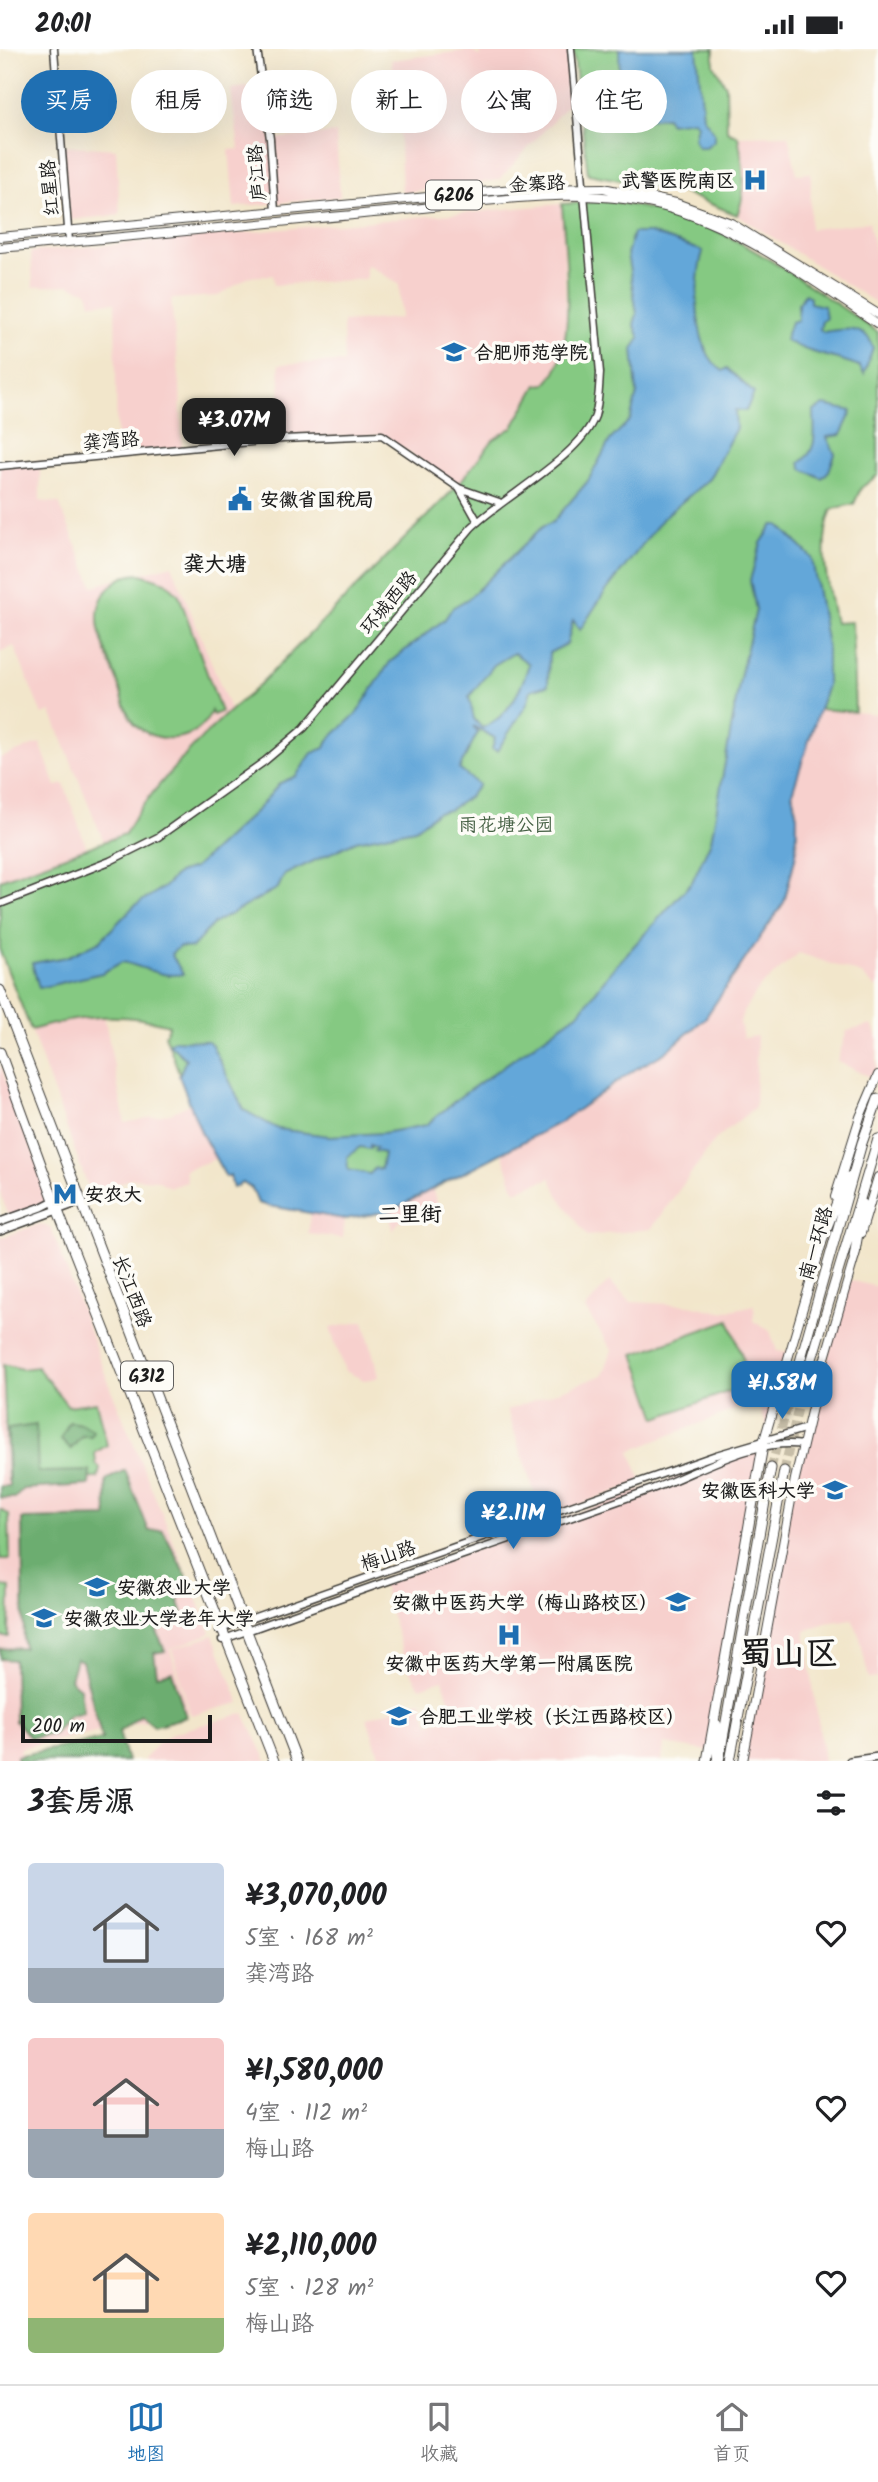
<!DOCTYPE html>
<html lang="zh">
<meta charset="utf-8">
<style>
:root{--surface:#fff;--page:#f2f2f2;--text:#202124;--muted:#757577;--line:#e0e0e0;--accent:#1f6fb2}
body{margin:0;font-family:Kalam,"LXGW WenKai TC",sans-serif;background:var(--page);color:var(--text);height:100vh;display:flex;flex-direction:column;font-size:26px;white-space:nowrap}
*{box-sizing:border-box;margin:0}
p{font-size:23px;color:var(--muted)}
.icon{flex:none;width:38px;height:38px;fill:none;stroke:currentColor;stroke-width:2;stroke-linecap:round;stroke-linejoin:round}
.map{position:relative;height:1712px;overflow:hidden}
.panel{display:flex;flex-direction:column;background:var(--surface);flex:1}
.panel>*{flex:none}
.hud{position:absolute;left:21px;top:21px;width:836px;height:63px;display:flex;gap:14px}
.scale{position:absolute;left:21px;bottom:18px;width:191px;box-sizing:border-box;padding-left:7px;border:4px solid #1c1c1c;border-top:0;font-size:19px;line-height:24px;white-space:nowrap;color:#1c1c1c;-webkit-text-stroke:5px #fdfcf7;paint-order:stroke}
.price{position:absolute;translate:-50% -60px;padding:0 16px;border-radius:14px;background:var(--accent);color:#fff;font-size:23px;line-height:46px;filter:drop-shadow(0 2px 4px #0008)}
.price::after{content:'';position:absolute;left:50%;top:42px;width:21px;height:16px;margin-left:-10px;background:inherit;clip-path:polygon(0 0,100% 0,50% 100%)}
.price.selected{background:#222;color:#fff}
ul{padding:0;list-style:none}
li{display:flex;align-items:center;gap:21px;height:175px;padding:0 28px}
li span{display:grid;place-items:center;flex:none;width:196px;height:140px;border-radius:7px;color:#555}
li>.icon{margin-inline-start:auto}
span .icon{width:84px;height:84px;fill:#fffc;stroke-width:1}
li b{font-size:30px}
h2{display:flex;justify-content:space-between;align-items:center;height:84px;padding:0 28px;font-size:30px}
.pill{padding:0 24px;border-radius:32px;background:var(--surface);box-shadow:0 7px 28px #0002;font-size:24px;line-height:63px}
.pill.selected{background:var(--accent);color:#fff}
.status{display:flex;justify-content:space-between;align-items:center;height:49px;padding:0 35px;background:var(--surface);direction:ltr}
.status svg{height:19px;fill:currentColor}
.tabs{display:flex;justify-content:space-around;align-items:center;height:98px;border-top:2px solid var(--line);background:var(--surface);font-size:19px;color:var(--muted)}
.tabs a{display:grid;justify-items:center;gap:4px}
.tabs .selected{color:var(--accent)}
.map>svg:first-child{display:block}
.built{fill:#f7d0cd}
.green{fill:#85c982;stroke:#50724f;stroke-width:2}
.forest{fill:#6cad70;stroke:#446446;stroke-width:2}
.water{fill:#64a7d9;stroke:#40627a;stroke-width:2;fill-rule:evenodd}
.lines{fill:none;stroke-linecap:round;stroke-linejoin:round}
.trunk-tunnel{stroke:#c7bea8;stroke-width:9;stroke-dasharray:9 4.5;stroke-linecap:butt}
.tertiary-casing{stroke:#3c3a36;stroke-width:9}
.secondary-casing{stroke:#3c3a36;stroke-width:10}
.primary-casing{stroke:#3c3a36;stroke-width:10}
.trunk-casing{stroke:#3c3a36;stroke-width:11}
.tertiary{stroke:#fff;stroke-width:6}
.secondary{stroke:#fff;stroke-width:7}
.primary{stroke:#fff;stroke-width:8}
.trunk{stroke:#fff;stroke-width:9}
.labels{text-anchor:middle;stroke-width:7;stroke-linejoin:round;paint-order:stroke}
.shield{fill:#fdfcf7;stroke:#605f5e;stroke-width:2}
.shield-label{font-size:18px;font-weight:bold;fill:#1c1c1c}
.street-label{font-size:19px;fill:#1c1c1c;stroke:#fdfcf7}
.poi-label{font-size:19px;font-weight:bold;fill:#1c1c1c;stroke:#fdfcf7;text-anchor:start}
.park-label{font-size:19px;fill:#466145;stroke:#fdfcf7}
.neighbourhood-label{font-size:21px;font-weight:bold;fill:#1c1c1c;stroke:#fdfcf7}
.town-label{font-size:33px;font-weight:bold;fill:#1c1c1c;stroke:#fdfcf7}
</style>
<div class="status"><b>20:01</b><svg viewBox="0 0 49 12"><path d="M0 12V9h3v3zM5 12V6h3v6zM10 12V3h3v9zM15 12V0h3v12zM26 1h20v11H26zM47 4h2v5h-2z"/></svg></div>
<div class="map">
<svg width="878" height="1712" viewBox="0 0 878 1712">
<rect width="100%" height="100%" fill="#fdfcf7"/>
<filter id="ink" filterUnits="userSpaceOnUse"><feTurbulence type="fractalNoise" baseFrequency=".0143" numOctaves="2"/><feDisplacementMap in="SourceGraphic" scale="14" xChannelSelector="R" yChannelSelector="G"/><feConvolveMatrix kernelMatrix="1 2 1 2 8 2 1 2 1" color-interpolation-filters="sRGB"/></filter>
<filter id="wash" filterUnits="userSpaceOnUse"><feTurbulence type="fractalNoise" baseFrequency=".00686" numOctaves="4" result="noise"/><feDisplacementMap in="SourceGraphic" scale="28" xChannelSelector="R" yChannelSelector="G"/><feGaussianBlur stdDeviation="1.57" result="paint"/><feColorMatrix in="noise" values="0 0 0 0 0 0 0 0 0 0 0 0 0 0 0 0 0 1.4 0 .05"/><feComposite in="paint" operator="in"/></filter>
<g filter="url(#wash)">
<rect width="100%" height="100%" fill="#f2e6cb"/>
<!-- built -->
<path class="built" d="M479 0H569L571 52 499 131 402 144 399 73 391 11 471 1 480 8Z
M264 36 271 90 336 84 340 148 234 158 229 101 239 100 231 40Z
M788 86 797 125 811 124 810 180 869 173 878 219V255L737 166 743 153 742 110 738 87Z
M61 96 116 100 120 166 70 171Z
M562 155 567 293 555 327 546 335 537 336 513 378 492 391 457 437 383 386 283 390 279 315 344 313 343 273 401 269 399 235 366 215V230L274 236 273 226 249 228 218 247 171 250 180 336 182 400 117 406 115 253 91 254 88 243 69 236 33 238 31 203Z
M40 413V452L59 454 93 537 172 516 230 660 136 764 125 785 104 793 51 663 42 666 14 597 0 603V417Z
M818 660 878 665V941L861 925 799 904 760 938 743 963 740 973 743 989 757 987 755 1058 715 1091 651 1180 587 1187 558 1146 551 1129 515 1142 502 1103 559 1074 634 1021 666 1003 796 805 797 767 792 744Z
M40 694 56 737 64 735 87 800 0 831V709Z
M93 966H104L125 1074 171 1064 190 1055 202 1085 218 1109 185 1121 187 1133 170 1138 157 1131 132 1129 91 1146 31 981Z
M872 976 878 989 876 1031 837 1012 847 982Z
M0 1015 52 1154 9 1170 0 1142Z
M433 1140 439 1163 400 1172 392 1182 390 1162Z
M311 1164 345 1170 343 1189 308 1185Z
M40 1175 51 1179 109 1335 211 1584 170 1600 189 1663 20 1699 21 1712H0V1189Z
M848 1231 878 1238V1629L869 1630 859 1585 852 1570 825 1574 805 1582 824 1712H743L790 1453Z
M609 1232 631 1253 690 1256 721 1263 755 1256 753 1272 770 1282 777 1302 790 1303 768 1379 757 1352 630 1402 642 1433 543 1469 507 1361 603 1326 612 1301 585 1260Z
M364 1272 379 1327 376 1329 364 1331 345 1322 330 1279Z
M763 1397 709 1702 664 1695 662 1712H381L367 1669 421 1651 429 1675 454 1666 443 1631 420 1638 406 1616 382 1534Z
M213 1586 240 1654 191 1666 172 1600Z
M244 1664 267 1712H143L157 1694 173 1684Z"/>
<!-- green -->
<path class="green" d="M573 0H714V16L726 37 727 82 738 87C743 113 748 142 737 166L681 143 588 125Z
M610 152C631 156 653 160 673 165 744 186 816 242 878 283V426L861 439 854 455 832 460C817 496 828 538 835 574L852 573 855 663 818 660 792 744 797 767 796 805 784 853 705 969 666 1003 634 1021 559 1074 390 1162 345 1170 258 1154 252 1139 242 1134 233 1139 230 1126 226 1128 202 1085 165 986 169 976C121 962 78 967 31 981L0 902V831L125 785C145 745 215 672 251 644L457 437 493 391 513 378 537 336 546 335C580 302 564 201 562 155Z
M141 525 166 533 179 546 221 663 213 666 211 662C201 693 156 698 135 675 125 664 122 645 117 631 106 601 83 563 112 536 120 528 130 525 141 525Z
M729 1271 752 1334 657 1369 634 1305Z
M3 1315 22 1320 37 1318 68 1357 96 1353 107 1396 95 1404 96 1415 100 1419 98 1429 8 1432Z
M0 1460 9 1466 10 1510H0Z
M0 1537 10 1538 9 1588H0Z"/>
<!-- forest -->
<path class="forest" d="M69 1373 82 1375 93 1381 91 1387H82L71 1400 61 1390Z
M36 1376 38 1423 90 1422 89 1436 23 1440 15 1449H0V1437H9L8 1380Z
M125 1421 149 1482 163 1481 189 1532 174 1538 184 1568 156 1580 165 1602 154 1604 157 1626 172 1623 186 1668 154 1677 141 1666 119 1683 127 1712H17V1707L102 1690 82 1612 76 1609 70 1631 80 1639 83 1663 68 1667 54 1685 30 1689 15 1672 14 1611 0 1610V1600L24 1599 22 1470 107 1468 106 1431Z"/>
<!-- water -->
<path class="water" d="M619 0H697L703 68 714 83V92L706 98H698L694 89 697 76 694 71 670 74 666 68C649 68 635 76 621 66Z
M633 184H650L703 202C694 234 692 302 723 322L727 319 754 344 746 362 735 361 736 379 709 430 664 468 603 546 580 581 573 571 567 595 549 604 548 636 531 641 527 655 497 702 492 700 495 689 473 677 478 683 459 720 479 736 469 748 449 761 438 763 415 780 356 792 284 826 278 839 213 875 192 899 179 898 171 905 183 925C163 930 142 917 122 913L102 924 39 939 32 914 67 908 100 892 134 857 164 838 178 824 194 819 258 760 280 734 296 727 312 704 325 699 328 691 356 665 390 613 445 570 452 559 469 549 542 478 553 473 588 432 610 391 630 371 637 345 633 300 640 289 634 275 637 265 627 205ZM514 604 529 615C521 641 509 668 482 679L474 670 469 648 494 616Z
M805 245 810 248V254L824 257 826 270 822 272 820 280 823 283C841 281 854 276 869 289L873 299 864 325 859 317C834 307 808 305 785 291L791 273 798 271V255Z
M824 356 852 362 841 386 827 388 835 405 829 422 822 429 802 420 800 414C819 400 814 384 814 362Z
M773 476H779L812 509 827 597V636L792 744 797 767 796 805 784 853 705 969 666 1003 634 1021 559 1074 390 1162 345 1170 269 1157 258 1154 252 1139 242 1134 233 1139 230 1126 226 1128 202 1085 179 1027 186 1010 169 995 174 991 208 992 212 996 244 1061 278 1080 329 1087 383 1084 426 1076 461 1047 580 963 611 922 692 833 711 792 741 624 756 561 750 531 761 494ZM370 1096 376 1099 374 1102 384 1104 381 1120 375 1119 370 1125 348 1121 347 1108 360 1098 370 1100Z"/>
</g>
<g filter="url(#ink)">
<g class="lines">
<!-- trunk-tunnel -->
<path class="trunk-tunnel" d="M771 1419 790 1348
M784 1422 800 1350"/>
<!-- tertiary casing -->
<g class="tertiary-casing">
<path id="tertiary" d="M54 0 69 192
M257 0 270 90 275 162
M0 417 283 390 382 386 459 439 499 453
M459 439 478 473
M0 855 110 812 158 788 265 712 304 679 471 479C504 447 580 408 595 367 599 353 599 338 600 324L571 0
M218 1581 716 1406 807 1379
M222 1591C364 1539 509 1491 652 1440 699 1423 752 1389 803 1396"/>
</g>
<!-- secondary casing -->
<g class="secondary-casing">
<path id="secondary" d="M0 1173 42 1158 75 1141
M0 1182 79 1153
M850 1712 878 1708"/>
</g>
<!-- primary casing -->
<g class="primary-casing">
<path id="primary" d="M0 188 513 140 603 139 676 154 731 174 878 265
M0 199C132 188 264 174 396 162 487 153 587 133 675 161 750 184 814 233 878 275
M835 1148 860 1068 878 1026
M861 1184 878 1128
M764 1391 827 1177
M717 1711V1675
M743 1712 795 1430 818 1333 856 1203"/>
</g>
<!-- trunk casing -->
<g class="trunk-casing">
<path id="trunk" d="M0 941 297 1712
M0 1003 58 1162 274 1712
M825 1183 847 1128
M854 1208 863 1155
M790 1348 862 1094 878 1050
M800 1350 878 1090
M707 1712 764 1391
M719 1712 771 1419
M730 1712 784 1422"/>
</g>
<!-- tertiary -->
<use href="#tertiary" class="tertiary"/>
<!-- secondary -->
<use href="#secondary" class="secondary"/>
<!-- primary -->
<use href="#primary" class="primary"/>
<!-- trunk -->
<use href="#trunk" class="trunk"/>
</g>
</g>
<!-- icons -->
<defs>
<g id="hospital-bare" transform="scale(1.89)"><path d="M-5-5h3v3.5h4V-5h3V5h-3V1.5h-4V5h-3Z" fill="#1f6fb2" stroke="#fdfcf7" stroke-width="2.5" paint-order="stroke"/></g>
<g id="university-bare" transform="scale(1.89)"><path d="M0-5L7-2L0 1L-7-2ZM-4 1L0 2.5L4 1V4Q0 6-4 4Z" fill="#1f6fb2" stroke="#fdfcf7" stroke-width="2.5" paint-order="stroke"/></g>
<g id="civic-bare" transform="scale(1.89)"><path d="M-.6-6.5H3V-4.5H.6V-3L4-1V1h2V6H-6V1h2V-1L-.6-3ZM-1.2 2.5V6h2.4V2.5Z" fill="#1f6fb2" stroke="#fdfcf7" stroke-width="2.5" paint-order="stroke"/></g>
<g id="metro-bare" transform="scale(1.89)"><path d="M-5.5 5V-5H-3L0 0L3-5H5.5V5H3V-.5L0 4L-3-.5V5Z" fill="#1f6fb2" stroke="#fdfcf7" stroke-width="2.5" paint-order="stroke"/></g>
</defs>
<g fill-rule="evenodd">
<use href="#hospital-bare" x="755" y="131"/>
<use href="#university-bare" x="454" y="303"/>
<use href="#civic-bare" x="240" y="450"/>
<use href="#metro-bare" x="65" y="1145"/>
<use href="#university-bare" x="835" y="1441"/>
<use href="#university-bare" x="97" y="1538"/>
<use href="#university-bare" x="678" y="1553"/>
<use href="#university-bare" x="44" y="1569"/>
<use href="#hospital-bare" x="509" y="1586"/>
<use href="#university-bare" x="399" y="1667"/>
</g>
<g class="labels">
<!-- shield labels -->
<g class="shield">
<rect x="426" y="131.5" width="56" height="29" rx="5"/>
<rect x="121" y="1312.5" width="52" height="29" rx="5"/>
</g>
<g class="shield-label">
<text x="454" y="152">G206</text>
<text x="147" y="1333">G312</text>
</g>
<!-- street labels -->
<g class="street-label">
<text transform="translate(256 124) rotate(-94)" y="7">庐江路</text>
<text transform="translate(537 134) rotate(-3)" y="7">金寨路</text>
<text transform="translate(49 139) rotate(-95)" y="7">红星路</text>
<text transform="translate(111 391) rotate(-5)" y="7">龚湾路</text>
<text transform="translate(388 553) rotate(-50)" y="7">环城西路</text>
<text transform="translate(815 1194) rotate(-74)" y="7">南一环路</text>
<text transform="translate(133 1242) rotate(69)" y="7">长江西路</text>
<text transform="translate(388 1506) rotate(-19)" y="7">梅山路</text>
</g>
<!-- poi labels -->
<g class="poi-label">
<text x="735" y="138" text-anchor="end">武警医院南区</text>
<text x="474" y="310">合肥师范学院</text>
<text x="260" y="457">安徽省国税局</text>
<text x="85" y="1152">安农大</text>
<text x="815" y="1448" text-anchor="end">安徽医科大学</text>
<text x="117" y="1545">安徽农业大学</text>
<text x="658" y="1560" text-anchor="end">安徽中医药大学（梅山路校区）</text>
<text x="64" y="1576">安徽农业大学老年大学</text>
<text x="509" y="1621" text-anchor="middle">安徽中医药大学第一附属医院</text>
<text x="419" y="1674">合肥工业学校（长江西路校区）</text>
</g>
<!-- park labels -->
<g class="park-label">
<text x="506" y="782">雨花塘公园</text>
</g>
<!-- neighbourhood labels -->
<g class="neighbourhood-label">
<text x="215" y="522">龚大塘</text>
<text x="410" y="1172">二里街</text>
</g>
<!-- town labels -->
<g class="town-label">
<text x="789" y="1615">蜀山区</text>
</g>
</g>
</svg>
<div class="scale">200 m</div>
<b class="price selected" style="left:234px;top:409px">¥3.07M</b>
<b class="price" style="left:782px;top:1372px">¥1.58M</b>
<b class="price" style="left:513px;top:1502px">¥2.11M</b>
<div class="hud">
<a class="pill selected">买房</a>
<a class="pill">租房</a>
<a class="pill">筛选</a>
<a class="pill">新上</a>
<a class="pill">公寓</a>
<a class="pill">住宅</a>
</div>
</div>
<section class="panel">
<h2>3套房源<svg class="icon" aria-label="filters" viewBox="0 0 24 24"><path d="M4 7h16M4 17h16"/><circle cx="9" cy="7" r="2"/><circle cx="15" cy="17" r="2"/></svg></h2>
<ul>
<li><span style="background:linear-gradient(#c9d6e8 75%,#9aa5b1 0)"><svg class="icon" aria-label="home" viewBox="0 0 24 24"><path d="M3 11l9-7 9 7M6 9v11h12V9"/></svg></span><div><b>¥3,070,000</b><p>5室 · 168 m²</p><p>龚湾路</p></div><svg class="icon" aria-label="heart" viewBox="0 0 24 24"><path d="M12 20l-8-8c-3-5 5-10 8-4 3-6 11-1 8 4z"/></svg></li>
<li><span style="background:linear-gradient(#f6c9c9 65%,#9aa5b1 0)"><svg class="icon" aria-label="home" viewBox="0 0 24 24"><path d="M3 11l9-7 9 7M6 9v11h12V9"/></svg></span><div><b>¥1,580,000</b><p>4室 · 112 m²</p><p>梅山路</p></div><svg class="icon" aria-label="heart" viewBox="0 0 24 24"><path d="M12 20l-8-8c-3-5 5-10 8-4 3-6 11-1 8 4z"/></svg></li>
<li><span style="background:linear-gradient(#ffd9b3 75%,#8fb573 0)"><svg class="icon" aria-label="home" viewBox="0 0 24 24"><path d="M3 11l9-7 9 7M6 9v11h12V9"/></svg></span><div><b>¥2,110,000</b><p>5室 · 128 m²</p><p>梅山路</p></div><svg class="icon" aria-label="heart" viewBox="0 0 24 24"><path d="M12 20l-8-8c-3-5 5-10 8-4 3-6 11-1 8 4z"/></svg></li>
</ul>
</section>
<nav class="tabs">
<a class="selected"><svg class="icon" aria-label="map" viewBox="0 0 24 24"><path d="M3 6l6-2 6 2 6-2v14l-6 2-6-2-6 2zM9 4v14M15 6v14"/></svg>地图</a>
<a><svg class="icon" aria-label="saved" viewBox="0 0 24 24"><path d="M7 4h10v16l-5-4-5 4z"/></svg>收藏</a>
<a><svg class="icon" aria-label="home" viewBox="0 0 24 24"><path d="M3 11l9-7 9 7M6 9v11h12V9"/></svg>首页</a>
</nav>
